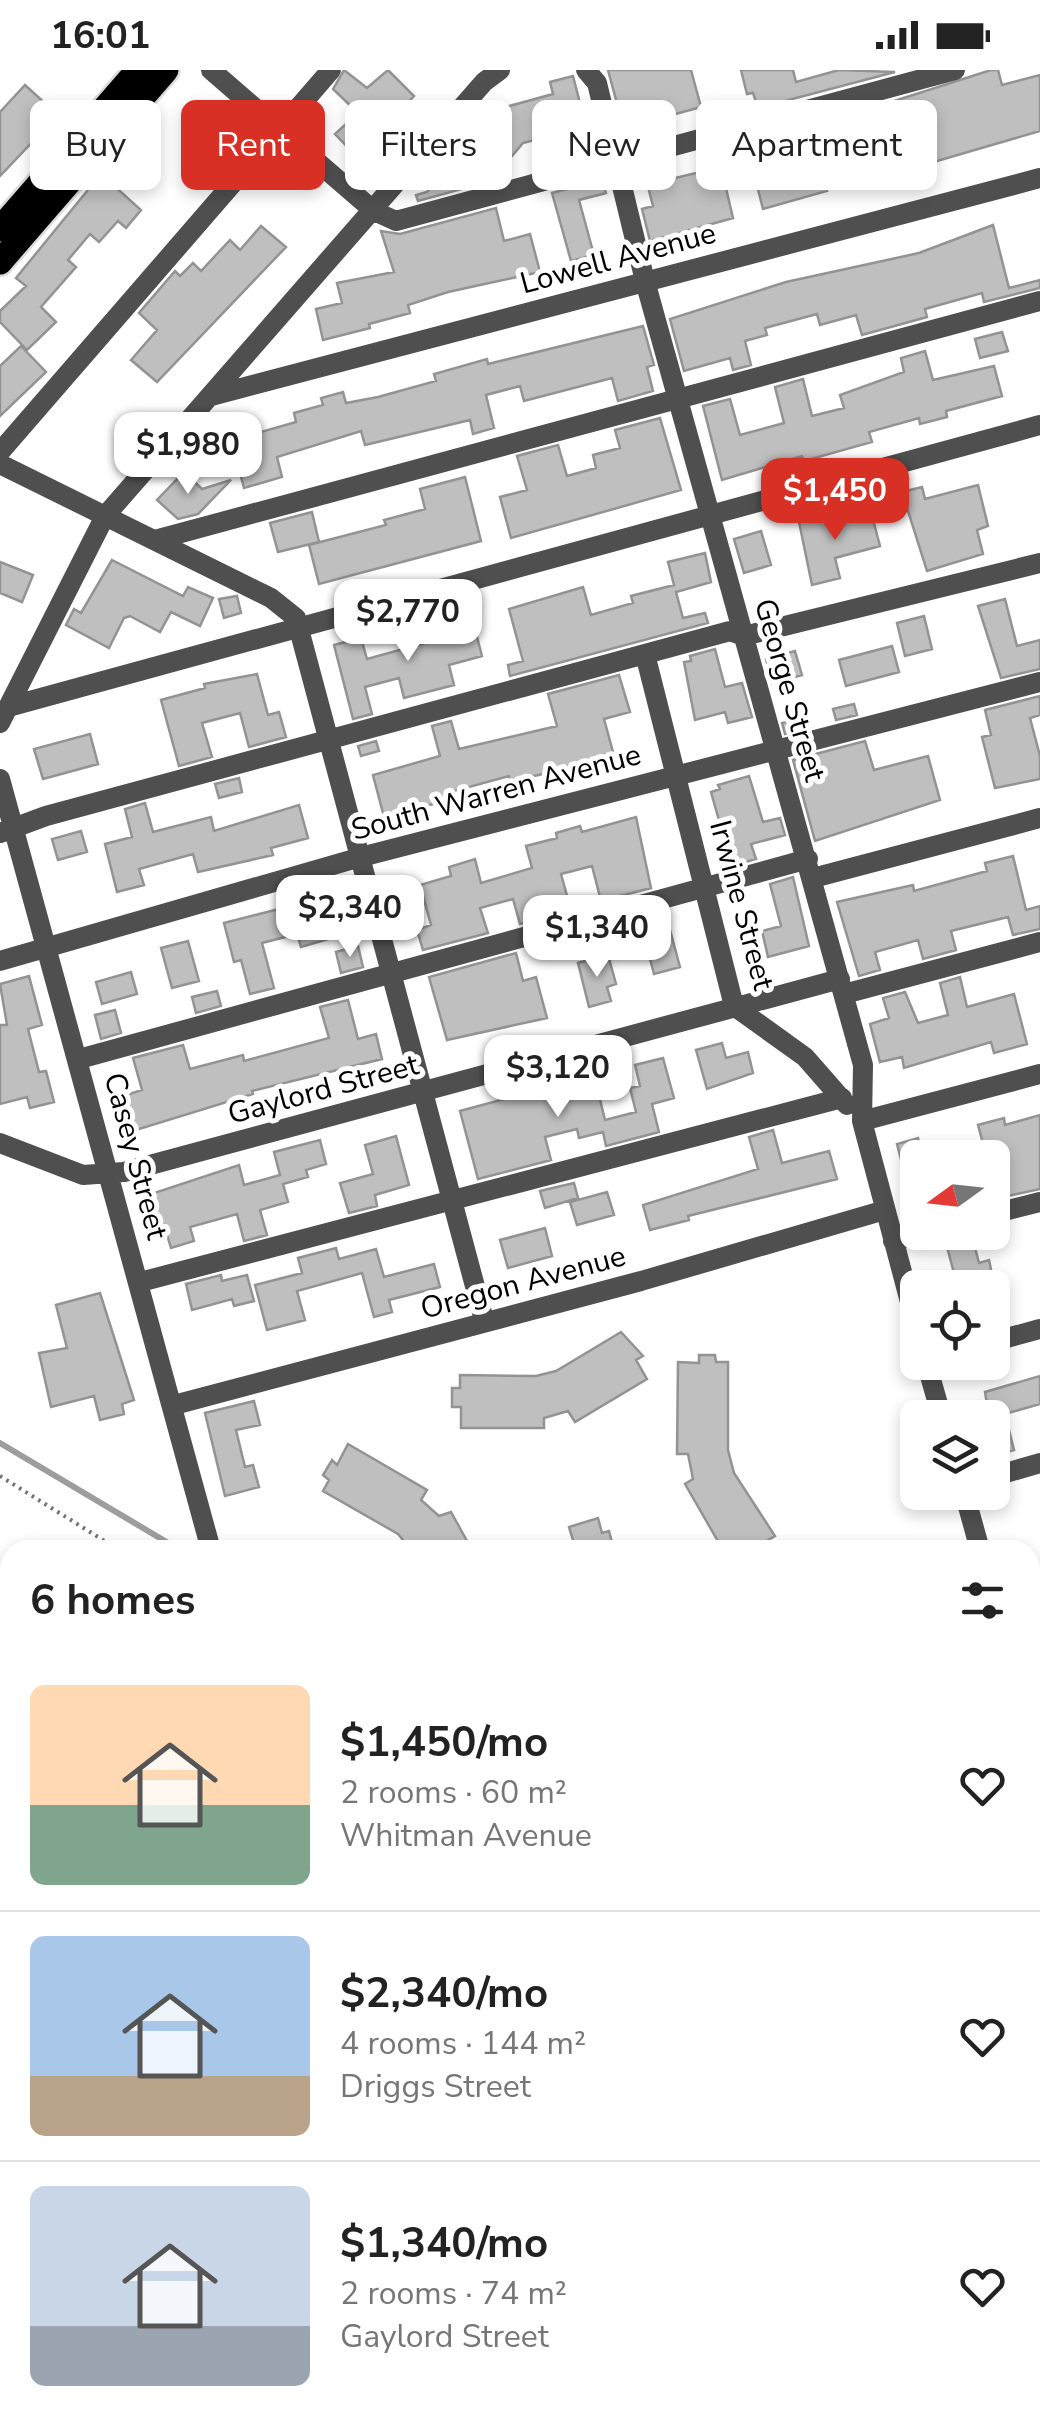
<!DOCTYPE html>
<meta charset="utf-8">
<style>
:root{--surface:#fff;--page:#f6f6f6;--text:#222;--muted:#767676;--line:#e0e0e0;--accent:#d93025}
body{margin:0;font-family:"Nunito Sans",sans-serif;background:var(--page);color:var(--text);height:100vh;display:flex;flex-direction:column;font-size:38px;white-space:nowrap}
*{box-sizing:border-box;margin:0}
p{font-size:32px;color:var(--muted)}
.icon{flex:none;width:55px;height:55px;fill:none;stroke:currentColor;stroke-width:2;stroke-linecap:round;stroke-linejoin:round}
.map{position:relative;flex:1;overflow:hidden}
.drawer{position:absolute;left:0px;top:1470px;width:1040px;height:890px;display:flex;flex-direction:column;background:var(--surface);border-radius:30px 30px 0 0;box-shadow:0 5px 15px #0003}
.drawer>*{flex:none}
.banner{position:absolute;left:30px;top:30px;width:980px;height:90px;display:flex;gap:20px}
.needle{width:65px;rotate:255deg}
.tools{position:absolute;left:900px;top:1070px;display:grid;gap:20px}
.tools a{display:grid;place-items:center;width:110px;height:110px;border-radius:15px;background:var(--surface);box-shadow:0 5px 15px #0003;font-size:50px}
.price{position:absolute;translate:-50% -85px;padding:0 22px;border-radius:20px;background:#fff;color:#222;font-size:32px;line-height:65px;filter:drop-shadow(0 2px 5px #0008)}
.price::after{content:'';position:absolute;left:50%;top:60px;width:30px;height:22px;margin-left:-15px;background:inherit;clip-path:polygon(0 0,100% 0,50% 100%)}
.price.active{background:var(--accent);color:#fff}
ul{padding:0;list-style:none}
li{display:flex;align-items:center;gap:30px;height:250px;padding:0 30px}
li+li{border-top:2px solid var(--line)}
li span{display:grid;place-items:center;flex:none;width:280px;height:200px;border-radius:15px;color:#555}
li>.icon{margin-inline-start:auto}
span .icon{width:120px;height:120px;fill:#fffc;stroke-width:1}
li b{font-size:42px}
h2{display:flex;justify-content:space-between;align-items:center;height:120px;padding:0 30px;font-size:42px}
.pill{padding:0 35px;border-radius:15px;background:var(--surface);box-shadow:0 5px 15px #0003;font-size:35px;line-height:90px}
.pill.active{background:var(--accent);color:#fff}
.status{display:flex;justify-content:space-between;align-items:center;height:70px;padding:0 50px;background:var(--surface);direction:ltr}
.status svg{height:28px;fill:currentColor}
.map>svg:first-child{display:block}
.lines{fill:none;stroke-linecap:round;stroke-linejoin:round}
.stream{stroke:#9d9d9d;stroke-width:6}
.building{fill:#bfbfbf;stroke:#939393;stroke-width:2.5}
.major-casing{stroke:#dbdbdb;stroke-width:30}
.path{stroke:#717171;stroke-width:4;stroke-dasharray:2.5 5;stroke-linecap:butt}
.minor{stroke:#4f4f4f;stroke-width:20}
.major{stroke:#000;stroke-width:25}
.rail-casing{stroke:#000;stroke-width:10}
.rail{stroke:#fff;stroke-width:6;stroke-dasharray:19;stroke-linecap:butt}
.labels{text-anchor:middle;stroke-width:10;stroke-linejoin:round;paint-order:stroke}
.street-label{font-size:30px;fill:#000;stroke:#fff}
</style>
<div class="status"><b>16:01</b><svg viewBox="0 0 49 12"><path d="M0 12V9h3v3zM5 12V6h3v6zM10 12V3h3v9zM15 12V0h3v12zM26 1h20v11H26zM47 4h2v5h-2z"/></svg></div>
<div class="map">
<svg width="1040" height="2360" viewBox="0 0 1040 2360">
<rect width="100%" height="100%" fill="#fff"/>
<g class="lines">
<!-- stream -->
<path class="stream" d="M0 1373 180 1480
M1030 1991 1040 1997"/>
</g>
<!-- building -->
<path class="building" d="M344 0 367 18 388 0 414 26 357 87 335 64 358 43 333 19Z
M608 0H691L701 37 661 48 657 31 619 41Z
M741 0H793L796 12 839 0 895 2 758 38 753 23 747 24Z
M991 0H998L1002 15 1040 5V61L913 98 826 117 827 121 763 139 753 100 829 75 822 50 848 43 850 50 896 38 894 31Z
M573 6 581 37 537 49 542 68 523 73 491 111 418 131 416 125 427 122 495 40 553 24 550 12Z
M25 15 58 45 0 106V42Z
M594 71 597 82 571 89 568 78Z
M663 93 667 110 721 97 733 148 650 171 642 139 653 136 643 98Z
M101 104 141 140 126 158 118 151 99 172 90 164 68 190 76 197 41 237 56 252 27 280 0 252V241L26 216 16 208Z
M602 110 606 123 579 130 594 185 571 191 552 123Z
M496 138 504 171 530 164 540 202 448 222 408 235 410 243 369 254 370 258 323 270 316 239 342 233 337 213 394 202 381 161 400 164Z
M993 155 1009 218 1040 210V218L984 232 982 223 925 239 927 247 862 265 856 245 820 255 817 244 765 258 767 265 745 271 751 295 733 300 730 288 684 301 670 249 786 212 919 183Z
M261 156 286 177 157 312 131 290 157 260 139 243 175 201 180 206 193 193 201 201 230 170 240 180Z
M643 256 654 295 647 297 653 321 618 331 612 308 524 331 520 316 486 325 494 358 473 364 470 350 365 375 361 361 277 387 282 407 244 418 233 377 248 373 247 366 296 352 294 343 323 335 321 328 343 322 346 333 378 327 436 311 434 304 487 289 488 294Z
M1002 262 1008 281 980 288 975 269Z
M21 276 46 302 0 346V296Z
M925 281 933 310 994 296 1002 326 946 341 947 347 920 354 919 348 869 362 872 372 804 391 802 386 722 410 703 336 730 329 740 365 784 353 775 317 803 309 812 346 844 338 840 325 904 302 901 288Z
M660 348 681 420 511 468 500 427 527 420 517 386 558 375 567 406 596 398 593 385 620 378 615 360Z
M184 402 202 419 231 410 198 444 178 449 157 430Z
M465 407 481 471 319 514 309 475 386 455 384 450 425 439 420 419Z
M978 415 988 456 977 460 983 484 927 501 902 422 922 417 925 429Z
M312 442 319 472 278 482 270 453Z
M871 442 880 476 835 488 840 508 812 515 799 452 824 445 826 454Z
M761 461 771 495 744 503 734 469Z
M705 483 711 512 676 522 683 548 705 543 708 553 510 606 508 595 523 591 509 539 583 517 591 545 633 533 631 526 674 515 668 492Z
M112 490 183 526 188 517 213 528 200 556 171 542 160 562 130 546 124 548 109 578 66 555 74 539 81 543Z
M0 492 33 505 22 532 0 523Z
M237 526 241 543 224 548 219 529Z
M1005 529 1017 576 1040 570V599L1001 608 978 536Z
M470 540 482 586 449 595 454 615 404 628 399 608 365 617 372 644 353 649 334 575 361 568 367 589 447 567 442 547Z
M924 546 932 579 905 586 897 553Z
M892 576 899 602 846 616 839 590Z
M715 579 725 617 742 613 752 647 728 653 725 642 695 650 684 592 691 591 690 586Z
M795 581 802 605 772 613 766 589Z
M257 604 268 645 279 642 286 667 249 677 240 643 202 653 212 687 179 696 161 630 205 618 204 614Z
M619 605 630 642 604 649 613 682 553 702 510 711 509 706 454 721 456 728 384 747 373 705 440 686 432 656 451 651 459 679 557 656 548 624Z
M1040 626V645L1030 648 1040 686V709L995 718 982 667 991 665 985 640Z
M854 634 857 645 836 650 833 639Z
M800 648 803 659 785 664 782 653Z
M90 664 98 694 43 709 34 679Z
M376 671 379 681 361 686 358 676Z
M865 671 874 700 928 686 940 730 815 771 793 690Z
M749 706 763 752 780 748 785 765 751 774 756 789 732 796 711 722 720 719 718 715Z
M239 708 242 722 219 728 215 714Z
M145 733 153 762 211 747 214 761 299 735 308 768 271 778 273 785 198 802 193 784 139 799 144 815 117 822 105 774 132 767 125 739Z
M636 747 651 818 601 831 592 796 561 804 571 840 520 854 513 829 480 838 488 863 423 880 417 860 431 855 420 815 451 806 449 797 475 789 481 813 532 798 526 776 557 768 556 763 580 756 582 762Z
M81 761 87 782 58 790 52 769Z
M1013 786 1026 840 1040 836V859L1013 865 1008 847 951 861 956 880 923 889 918 870 875 882 880 900 859 906 837 832 913 815 914 821 987 801 985 793Z
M793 807 809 876 768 887 762 861 781 856 770 814Z
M318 829 329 869 301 877 297 864 262 873 274 918 250 924 241 890 234 892 224 853Z
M642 849 645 862 597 875 593 862Z
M670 860 680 897 654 904 644 866Z
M188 871 199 911 172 918 161 878Z
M358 876 363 897 341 903 336 882Z
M516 883 523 911 536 907 547 948 447 970 429 907Z
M608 885 616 914 607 917 611 931 589 937 578 893Z
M131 902 137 924 102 934 96 912Z
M29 906 42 955 28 959 39 1002 46 1001 54 1032 30 1038 27 1027 0 1034V955H7L0 914Z
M960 907 967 937 1014 924 1027 974 994 983 991 972 904 998 902 987 880 992 870 954 889 948 883 928 905 922 918 953 948 945 940 913Z
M217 921 221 936 196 943 192 927Z
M348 930 358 969 376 964 382 989 252 1021 253 1024 136 1060 126 1025 142 1020 133 988 183 975 190 999 243 985 244 991 329 968 320 937Z
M115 940 121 963 101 969 95 945Z
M722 973 726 988 748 982 753 1003 707 1019 696 980Z
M663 988 674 1028 652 1034 659 1062 606 1076 603 1062 579 1068 577 1059 545 1067 551 1090 478 1109 460 1041 594 1005 605 1050 636 1042 630 1018 640 1016 635 995Z
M1040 1045V1119L999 1128 992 1088H987L978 1055 1004 1048 1005 1055Z
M773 1060 782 1093 829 1081 837 1109 688 1146 689 1150 650 1160 643 1135 758 1099 749 1067Z
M396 1066 409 1115 375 1125 377 1136 349 1143 340 1113 373 1104 365 1075Z
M918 1068 923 1088H918V1131L912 1132 897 1074Z
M320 1070 326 1094 306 1100 308 1107 283 1114 288 1132 260 1140 267 1165 244 1171 237 1144 190 1157 194 1171 171 1178 164 1155 157 1157 148 1125 239 1095 244 1115 280 1105 274 1082Z
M574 1113 578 1128 545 1138 540 1121Z
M607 1122 614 1145 577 1155 570 1132Z
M545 1158 552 1186 508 1198 500 1170Z
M943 1162H971L979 1193 989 1190 995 1218H958Z
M336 1178 339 1189 376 1179 384 1207 434 1194 440 1217 389 1230 392 1242 374 1247 362 1203 297 1221 305 1250 267 1260 255 1215 302 1203 298 1188Z
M221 1205 222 1211 247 1205 254 1231 234 1236 232 1229 192 1240 186 1214Z
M100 1223 134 1330 122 1334 124 1344 100 1350 94 1326 51 1337 39 1283 67 1278 56 1235Z
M621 1262 643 1286 636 1290 647 1309 575 1352 568 1341 544 1348V1358H461V1337H452V1318H460V1305L536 1306 556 1301Z
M699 1285H715L716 1292H728V1380L734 1403 775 1466 765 1472 770 1480H723L685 1414 693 1409 688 1384H677L678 1292 699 1293Z
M1040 1306V1334L1005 1344 1014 1380 995 1385 985 1322Z
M254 1331 260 1355 236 1360 245 1397 253 1395 259 1417 225 1426 205 1343Z
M348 1374 427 1420 421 1430 439 1446 451 1442 472 1480H411L398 1464 323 1421 329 1410 323 1405 332 1390 337 1395Z
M598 1448 602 1463 609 1461 614 1480H576L569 1457Z"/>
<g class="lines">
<!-- major casing -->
<g class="major-casing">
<path id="major" d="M0 159 138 0
M0 192 166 0"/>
</g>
<!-- path -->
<path class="path" d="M0 1406 119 1480
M1030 1734 1040 1730
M1030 2042 1040 2049"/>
<!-- minor -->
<path class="minor" d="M211 0 374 141 396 151 955 0
M586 0 597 13 645 211 863 995 862 1051 918 1262
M211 326 1040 108
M0 382 331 0
M0 394 271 528 296 548 484 1250
M155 470 1040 231
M744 566 1040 493
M645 584 734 936 805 987 847 1035
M8 637 1040 355
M0 653 105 446 484 12 500 0
M0 709 211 1480
M0 763 46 746 730 561 744 566
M813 808 1040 748
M0 891 361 787 1040 612
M844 924 1040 872
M79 989 808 789
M862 1051 1040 1004
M0 1073 83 1105 124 1102 840 909
M992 1144 1040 1132
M893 1171 925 1162
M140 1212 842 1028
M992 1272 1040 1259
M926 1292 942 1348
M174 1335 641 1211 885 1140
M992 1407 1040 1393
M964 1422 980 1480
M1030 1524 1040 1522
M1030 1657 1040 1694
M0 1881 10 1879
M0 1945 10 1977
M0 2018 10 2014
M537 2350 554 2360"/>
<!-- major -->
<use href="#major" class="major"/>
<!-- rail casing -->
<g class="rail-casing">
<path id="rail" d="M0 2356 22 2360"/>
</g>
<!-- rail -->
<use href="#rail" class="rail"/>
</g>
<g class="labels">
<!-- street labels -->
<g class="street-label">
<text transform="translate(618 188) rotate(-15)" y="10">Lowell Avenue</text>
<text transform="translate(790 620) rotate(74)" y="10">George Street</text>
<text transform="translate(496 722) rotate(-15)" y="10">South Warren Avenue</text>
<text transform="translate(742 835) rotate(75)" y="10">Irwine Street</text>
<text transform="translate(323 1019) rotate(-15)" y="10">Gaylord Street</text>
<text transform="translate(136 1086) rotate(75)" y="10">Casey Street</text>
<text transform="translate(523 1212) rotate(-15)" y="10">Oregon Avenue</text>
</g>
</g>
</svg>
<div class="tools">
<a><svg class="needle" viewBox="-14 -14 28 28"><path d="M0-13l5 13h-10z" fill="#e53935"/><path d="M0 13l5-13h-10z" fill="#767676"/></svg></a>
<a><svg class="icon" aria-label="locate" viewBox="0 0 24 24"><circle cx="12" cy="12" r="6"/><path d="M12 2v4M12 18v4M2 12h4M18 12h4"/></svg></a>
<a><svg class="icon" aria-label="layers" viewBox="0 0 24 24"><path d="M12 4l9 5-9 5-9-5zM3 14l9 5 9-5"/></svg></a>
</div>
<b class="price" style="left:188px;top:427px">$1,980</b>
<b class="price active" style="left:835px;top:473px">$1,450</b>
<b class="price" style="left:408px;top:594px">$2,770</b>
<b class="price" style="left:350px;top:890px">$2,340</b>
<b class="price" style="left:597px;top:910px">$1,340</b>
<b class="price" style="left:558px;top:1050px">$3,120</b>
<div class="banner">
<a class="pill">Buy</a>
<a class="pill active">Rent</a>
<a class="pill">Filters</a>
<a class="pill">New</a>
<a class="pill">Apartment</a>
</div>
<section class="drawer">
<h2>6 homes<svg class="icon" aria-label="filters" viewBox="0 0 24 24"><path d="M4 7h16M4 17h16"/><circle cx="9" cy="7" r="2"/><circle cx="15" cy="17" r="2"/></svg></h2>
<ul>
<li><span style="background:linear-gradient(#ffd9b3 60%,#7fa58c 0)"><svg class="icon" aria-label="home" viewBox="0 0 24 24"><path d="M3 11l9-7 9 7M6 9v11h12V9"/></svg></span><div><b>$1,450/mo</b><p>2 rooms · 60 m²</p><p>Whitman Avenue</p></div><svg class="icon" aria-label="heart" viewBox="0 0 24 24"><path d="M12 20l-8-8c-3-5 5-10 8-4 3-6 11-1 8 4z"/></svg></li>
<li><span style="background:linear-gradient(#a9c7e8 70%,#b9a48a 0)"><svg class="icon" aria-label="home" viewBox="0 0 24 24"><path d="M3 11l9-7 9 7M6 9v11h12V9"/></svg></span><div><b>$2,340/mo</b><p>4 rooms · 144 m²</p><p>Driggs Street</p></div><svg class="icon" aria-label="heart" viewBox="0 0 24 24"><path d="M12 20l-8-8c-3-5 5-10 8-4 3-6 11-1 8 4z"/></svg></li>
<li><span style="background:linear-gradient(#c9d6e8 70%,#9aa5b1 0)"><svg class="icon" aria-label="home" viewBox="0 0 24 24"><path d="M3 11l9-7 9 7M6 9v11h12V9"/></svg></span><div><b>$1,340/mo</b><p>2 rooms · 74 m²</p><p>Gaylord Street</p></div><svg class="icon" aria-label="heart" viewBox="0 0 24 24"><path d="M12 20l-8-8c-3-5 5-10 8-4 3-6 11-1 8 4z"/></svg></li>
</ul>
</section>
</div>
